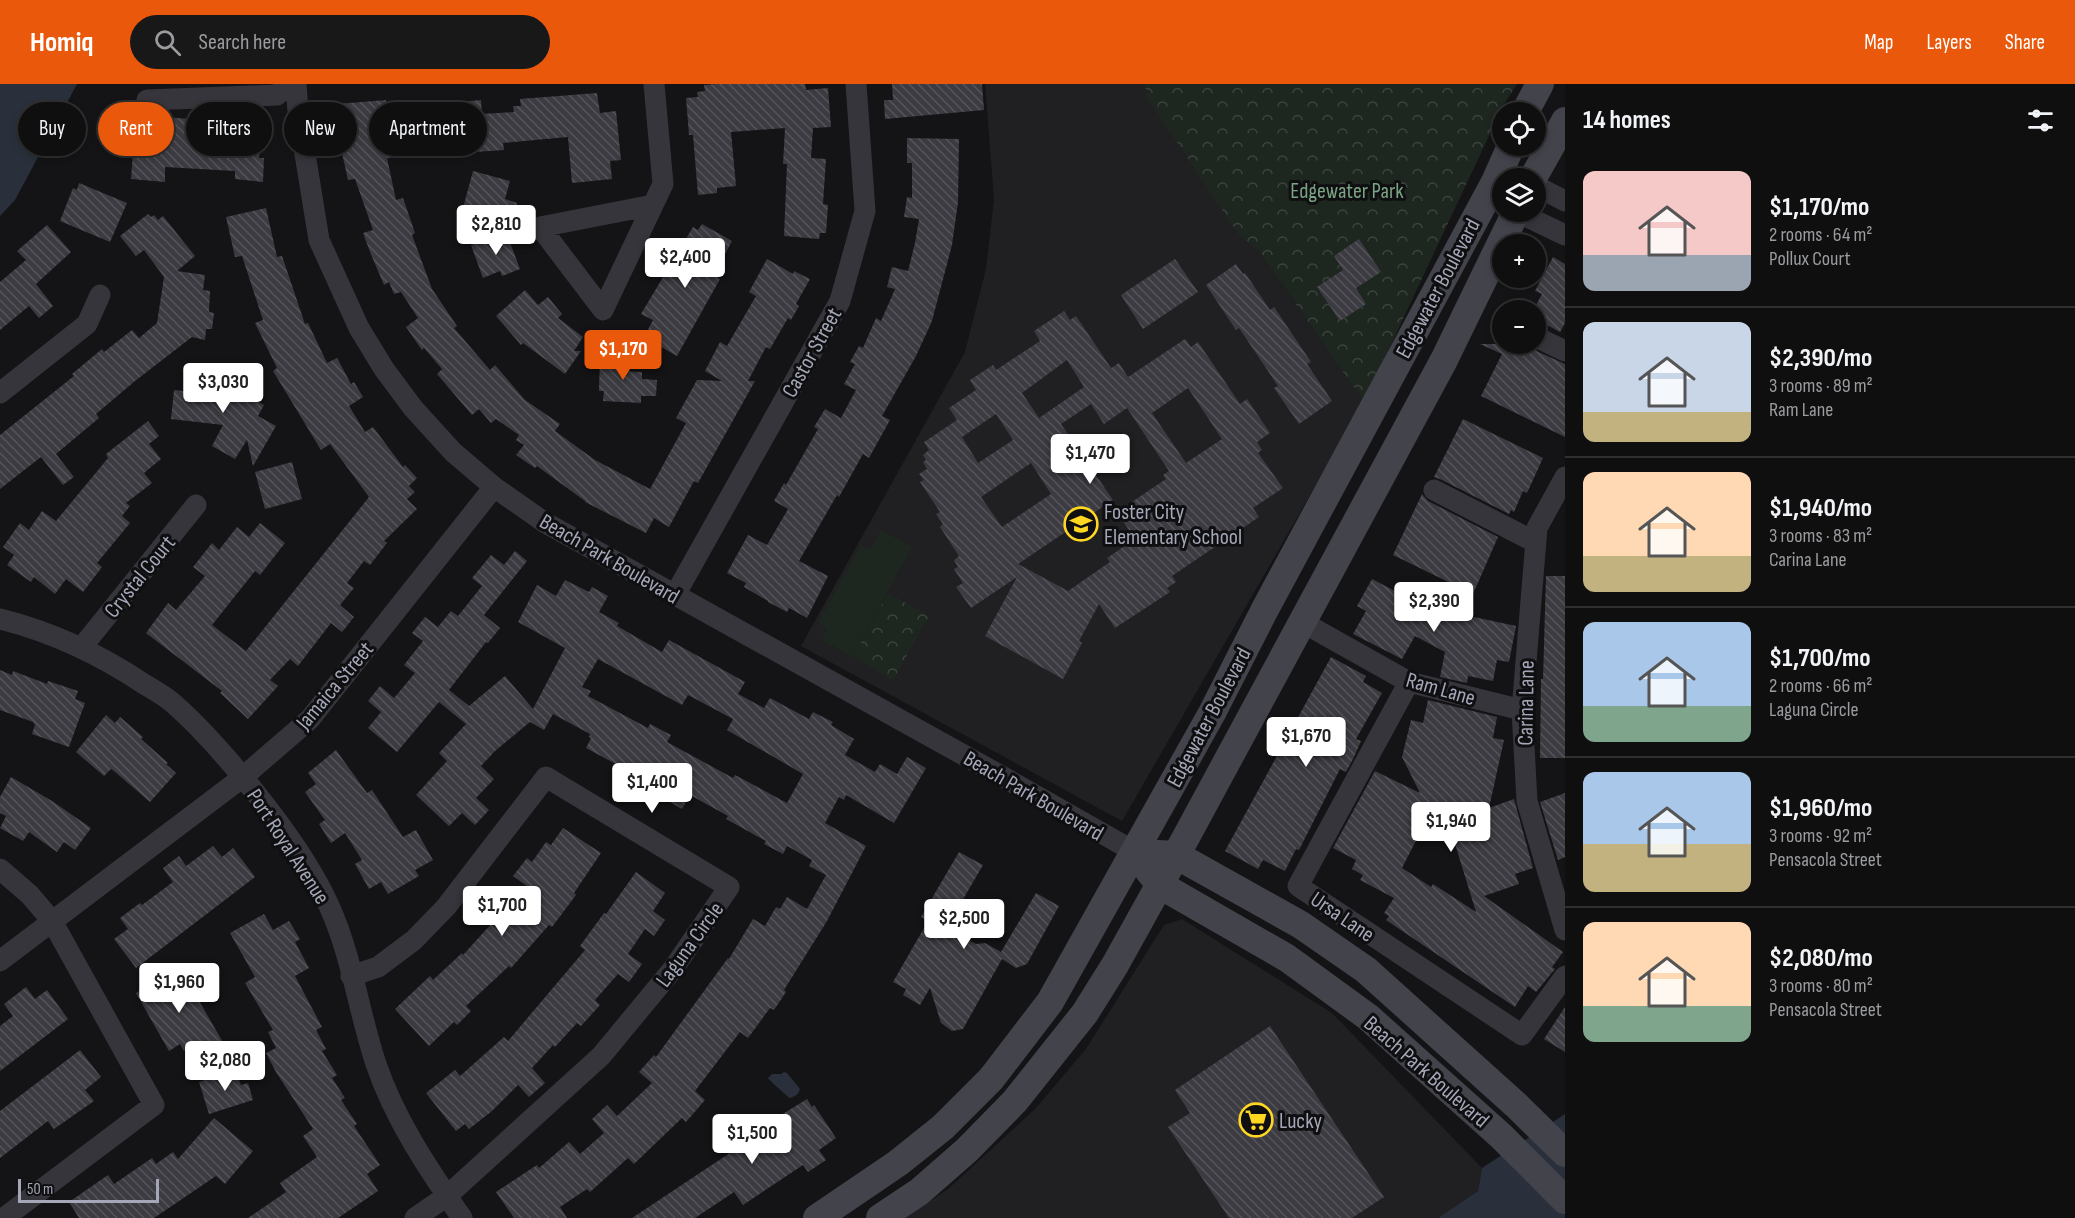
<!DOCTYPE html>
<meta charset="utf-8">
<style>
:root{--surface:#0f0f10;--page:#181819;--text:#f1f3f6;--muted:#9b9c9f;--line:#2f2f30;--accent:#ea580c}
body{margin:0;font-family:"Sofia Sans Condensed",sans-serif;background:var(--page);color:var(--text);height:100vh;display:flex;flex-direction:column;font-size:22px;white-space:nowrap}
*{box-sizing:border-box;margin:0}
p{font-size:20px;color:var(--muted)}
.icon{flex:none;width:33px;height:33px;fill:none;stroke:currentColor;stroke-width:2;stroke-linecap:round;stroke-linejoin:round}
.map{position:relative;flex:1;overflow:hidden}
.drawer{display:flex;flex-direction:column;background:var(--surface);width:510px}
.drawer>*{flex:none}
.banner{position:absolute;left:18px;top:18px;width:570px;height:54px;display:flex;gap:12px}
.fabs{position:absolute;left:1492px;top:18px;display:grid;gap:12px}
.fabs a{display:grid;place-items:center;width:54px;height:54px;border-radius:50%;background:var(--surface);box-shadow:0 3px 9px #0003,0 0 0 2px var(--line);font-size:30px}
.scale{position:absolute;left:18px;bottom:15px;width:141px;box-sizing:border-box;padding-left:6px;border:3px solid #a4a7b7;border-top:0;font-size:16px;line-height:21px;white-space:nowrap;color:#a4a7b7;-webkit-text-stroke:4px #0f0f11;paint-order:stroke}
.price{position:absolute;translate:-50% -51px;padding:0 14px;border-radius:6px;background:#fff;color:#222;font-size:20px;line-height:39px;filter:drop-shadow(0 2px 3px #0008)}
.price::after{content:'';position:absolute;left:50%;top:36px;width:18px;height:14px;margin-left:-9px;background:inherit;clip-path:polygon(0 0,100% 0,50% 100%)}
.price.current{background:var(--accent);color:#fff}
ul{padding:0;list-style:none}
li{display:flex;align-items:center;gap:18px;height:150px;padding:0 18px}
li+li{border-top:2px solid var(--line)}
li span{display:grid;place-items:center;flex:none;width:168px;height:120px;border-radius:12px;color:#555}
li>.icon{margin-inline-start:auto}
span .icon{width:72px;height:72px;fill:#fffc;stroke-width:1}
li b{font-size:26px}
h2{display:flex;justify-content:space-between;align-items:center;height:72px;padding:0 18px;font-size:26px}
.tag{padding:0 21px;border-radius:27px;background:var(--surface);box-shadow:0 3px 9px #0003,0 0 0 2px var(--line);font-size:21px;line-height:54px}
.tag.current{background:var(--accent);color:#fff}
header{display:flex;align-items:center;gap:36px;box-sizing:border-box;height:84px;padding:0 30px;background:var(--accent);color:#fff}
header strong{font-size:28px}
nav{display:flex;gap:33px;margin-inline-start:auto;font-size:21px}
.search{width:420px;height:54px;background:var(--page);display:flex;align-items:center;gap:15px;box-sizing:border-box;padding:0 21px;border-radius:33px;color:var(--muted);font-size:22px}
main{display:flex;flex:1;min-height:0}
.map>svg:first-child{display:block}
.built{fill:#202023}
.green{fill:#1e2620}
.park{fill:url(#park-crowns)}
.water{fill:#29303b}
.building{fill:url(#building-back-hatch);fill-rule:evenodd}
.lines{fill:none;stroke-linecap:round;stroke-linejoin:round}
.street{stroke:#35353b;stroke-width:21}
.secondary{stroke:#42434b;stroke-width:28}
.labels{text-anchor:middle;stroke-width:6;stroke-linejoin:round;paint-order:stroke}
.park-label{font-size:22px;fill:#7aa483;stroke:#0f0f11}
.street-label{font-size:22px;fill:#a4a7b7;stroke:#0f0f11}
.poi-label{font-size:22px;fill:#a4a7b7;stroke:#0f0f11;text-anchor:start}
</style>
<header>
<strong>Homiq</strong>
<div class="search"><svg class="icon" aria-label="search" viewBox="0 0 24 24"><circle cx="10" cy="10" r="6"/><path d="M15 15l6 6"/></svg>Search here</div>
<nav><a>Map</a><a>Layers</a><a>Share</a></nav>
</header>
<main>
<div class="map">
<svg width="1565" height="1134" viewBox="0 0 1565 1134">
<defs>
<pattern id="park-crowns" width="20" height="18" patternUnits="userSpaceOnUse" patternTransform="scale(1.5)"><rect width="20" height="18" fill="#1e2620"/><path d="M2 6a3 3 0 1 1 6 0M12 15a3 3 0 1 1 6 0" fill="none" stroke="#3c433e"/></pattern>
<pattern id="building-back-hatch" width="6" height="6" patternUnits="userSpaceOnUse" patternTransform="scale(1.5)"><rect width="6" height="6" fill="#3b3b41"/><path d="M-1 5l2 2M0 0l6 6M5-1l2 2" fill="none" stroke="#54545a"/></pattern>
</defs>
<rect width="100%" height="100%" fill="#141416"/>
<!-- built -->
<path class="built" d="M985 0H1143L1364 318 1122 737 801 562 965 268 986 185 994 116Z
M1182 835 1332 929 1482 1084 1478 1107 1438 1134H905L948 1105 1035 1025 1086 965 1164 841Z"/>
<!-- green -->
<path class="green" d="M881 446 912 463 852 573 822 556 828 544 818 539 861 461 870 466Z"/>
<!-- park -->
<path class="park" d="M1143 0H1517L1503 22 1364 318 1259 167 1239 151 1145 10 1148 8Z
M888 509 929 532 893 596 853 573Z"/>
<!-- water -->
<path class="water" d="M0 0H77L15 116 0 132Z
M784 988 787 989 800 1005C798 1011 796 1012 790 1014 788 1013 769 996 768 994L772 990H781Z
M1565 1030V1134H1438L1478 1107 1482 1084Z"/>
<!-- building -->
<path class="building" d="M717 0H805L806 6 828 4 831 43 813 44 811 74 826 75 823 120 828 121 826 149H820L819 155 784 152 787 80H783L785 44 731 48 736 102 717 104V109L698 111 693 51H689L686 14 698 13 697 8 705 7 704 1Z
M892 0H982L984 26 885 35 884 16H893Z
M597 9 600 29 616 27 621 76 610 77 612 95 572 99 568 53 503 59 504 66 387 74 396 116 403 114 415 149 412 151 432 205 457 242 454 244 490 286 495 281 525 316 560 340 555 347 595 376 650 405 686 339 676 334 697 296 722 297 705 287 720 258 727 262 756 212 749 208 767 175 793 190 794 187 810 195 796 220 799 222 791 236 788 234 770 265 766 263 748 297H755L698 399 694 397 669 443 654 434 646 449 585 418V417L537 382 535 384 516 371 524 361 516 356 519 351 496 335 491 339 479 325 472 331 437 290 442 285 424 264 422 266 406 243 418 234 401 208 394 210 389 198 384 201 370 168 363 149 373 146 355 95 348 96 342 69 337 20 386 16 389 42 432 39 431 21 481 16 482 30 514 28 513 22H521L520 15Z
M148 32 262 40 259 74H264L263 98 235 95V87L165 83V98L131 95 134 55 146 56Z
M907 54 959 55 958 118 952 161 932 237 916 272 882 332 890 336 869 374 863 370 839 413 837 411 799 477 828 492 807 534 789 524 787 528 768 518V517L744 503 746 499 727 489 748 451 767 461 788 425 774 417 784 399 786 401 818 345 814 343 825 325 841 334 856 306 844 300 855 280 850 278 859 262 863 264 876 234 881 237 895 205 887 203 892 183 908 187 915 159 919 135 904 133 907 113 912 114V79H907Z
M473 87 510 97 505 115 517 119 512 140 491 135 492 131 463 124Z
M79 99 127 119 110 158 60 137 73 104 77 106Z
M266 124 277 173 282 172 305 240 308 239 327 279 337 274 351 300 354 298 363 313 349 322 365 348 373 343 403 383 405 381 417 394 409 402 415 408 407 415 417 425 384 457 387 459 370 481 364 477 347 499 354 504 340 521 354 533 342 548 331 539 298 582 290 575 270 596 278 602 248 635 220 609 222 607 146 549 168 519 176 526 205 492 193 483 212 459 219 466 237 443 249 453 260 439 285 459 260 491 255 487 212 541 246 567 369 413 330 360 321 366 273 287 277 284 255 239 263 236 242 172 235 173 226 133Z
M148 130 151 133 154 131 158 136 163 132 195 172 177 187 205 191 203 206 210 207 209 228 214 229 212 245H206L205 256 192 253 135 297 96 330 99 334 56 370 74 393 63 401 41 373 0 405V351L74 292 72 290 102 265 104 268 132 246 139 254 157 239 164 193 144 166 136 172 120 152Z
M702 140 732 157 714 191 720 195 677 272 644 253 653 236 641 230 693 143 698 146Z
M47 141 71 168 36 200 53 222 39 234 29 222 0 246V198L26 176 17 167Z
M506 148 520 185 502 192 500 187 483 194 471 161Z
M1359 155 1381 188 1356 204 1366 220 1340 237 1317 203 1343 186 1334 172Z
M1553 173 1565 180V239L1560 248 1536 235V221L1542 210 1535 207Z
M1175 175 1198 208 1143 245 1121 211Z
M1236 180 1243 190 1245 189 1270 226 1274 223 1311 278 1307 280 1332 317 1299 340 1274 304 1278 302 1239 244 1236 246 1206 201Z
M525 206 538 221 548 213 562 230 558 234 583 253 574 267H581L565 290 523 259 521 261 496 232Z
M1064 227 1070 236 1076 232 1111 284 1119 279 1128 293 1185 255 1191 263 1198 258 1240 320 1247 315 1270 349 1257 358 1262 366 1258 369 1283 404 1253 424 1259 433 1172 492 1176 498 1167 504 1170 508 1115 544 1099 520 1079 557 1082 559 1063 595 985 552 1017 493 971 524 956 503 963 499 954 485 958 483 954 476 959 472 940 443 943 440 936 430 940 428 920 398 924 396 919 390 927 385 923 378 926 376 923 371 929 366 924 358 957 336 949 324 976 306 970 296 993 281 996 286 1040 257 1034 247ZM1067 276 1084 303 1039 334 1022 309ZM1188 304 1222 355 1186 379 1152 329ZM1091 320 1104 340 1127 324 1169 387 1163 391 1166 395 1117 428 1135 455 1107 474 1110 478 1068 507 1018 480 1113 416 1061 340ZM996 330 1013 356 978 379 962 353ZM1031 379 1051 410 1002 443 981 413Z
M1480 260H1525L1530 264 1565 280V353L1481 312 1502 270Z
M600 268 623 269 622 287 642 288V295L657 296 656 312H641V319L603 317 604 307H599Z
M186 289 226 293 225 299 264 321 258 332 276 342 253 382 247 356 235 375 212 362 223 341 171 335 174 306 184 307Z
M1463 335 1543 374 1527 409 1523 407 1514 428 1511 426 1509 430 1440 395 1434 393Z
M148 337 159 352 149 360 161 375 144 389 152 399 126 419 130 422 122 432 130 439 97 479 102 483 83 508 66 495 55 510 34 493 31 498 7 481 14 471 3 463 20 439 29 446 42 427 56 437 108 374 106 370Z
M292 378 302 415 265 425 255 388Z
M1422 410 1428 417 1498 453 1473 510 1393 471Z
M515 467 527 477 484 531 500 544 488 559 486 558 449 606 469 622 505 592 533 625 565 564 518 538 537 501 556 512 565 496 589 508 592 503 608 512 599 528 619 539 617 542 662 568 669 556 745 598 738 610 764 624 770 614 809 635 813 628 833 638 831 641 854 655 845 671 875 688 880 680 897 690 907 673 926 684 894 739 846 711 844 716 839 713 825 739 866 762 827 837 784 906 786 908 774 926 770 924 748 954 740 948 695 1007 705 1016 686 1038 682 1034 634 1080 628 1074 590 1108 587 1105 560 1123 567 1134H514L496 1108 537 1081 539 1084 569 1058 580 1070 604 1049 592 1035 607 1021 617 1032 652 999 639 988 654 971 656 973 728 874 729 875 753 835 765 842 776 823 780 825 787 813 807 825 826 791 809 782 812 776 787 762 783 770 764 760 766 757 726 735 728 732 690 711 682 725 640 701 638 704 621 694 625 685 586 664 591 654 589 653 590 650 553 630 544 646 530 638 495 667 481 682 494 695 476 714 489 726 475 741 462 729 449 742 416 711 447 677 439 669 466 640 439 618 397 668 368 644 381 628 368 617 380 602 394 614 415 589 404 581 423 557 412 549 425 533 438 543 451 527 458 532 482 502 472 494 491 471 504 481ZM598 575 682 621 688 611 733 635 727 646 803 690 787 719 735 691 733 694 667 658 671 651 650 640 648 644 588 612 591 607 582 603Z
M1546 492H1565V674H1540L1541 595H1543Z
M1372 495 1445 533 1446 527 1516 542 1509 578 1497 576 1493 597 1468 592 1467 599 1440 593 1445 568 1415 552 1402 575 1353 550 1366 527 1357 522Z
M1331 573 1366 592 1363 598 1382 609 1356 655 1361 657 1353 675 1346 688 1340 685 1299 766 1296 765 1285 787 1263 776 1258 785 1225 767Z
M0 586 12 591 13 587 47 600 48 597 78 607 75 615 85 619 69 663 32 650 35 641 33 638 0 626Z
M1428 616 1497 633 1493 654 1504 656 1489 724 1514 715 1533 784 1515 790 1519 800 1484 812 1563 868 1552 883 1555 885 1536 908 1528 902 1515 923 1386 836 1389 832 1384 829 1394 814 1360 796 1363 791 1352 785 1356 776 1333 764 1375 687 1420 709 1402 673 1411 636 1423 639ZM1439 719 1449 748 1451 747 1476 828 1433 800 1431 803 1402 784 1423 743 1425 744Z
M106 631 115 639 120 633 143 653 141 655 168 679 166 680 176 689 150 718 114 687 111 685 104 692 76 668Z
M336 666 367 709 372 706 403 753 416 746 433 776 415 786 419 792 388 810 381 798 369 805 355 780 362 776 345 749 331 759 319 740 325 736 305 708 316 700 308 689Z
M11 693 52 717 91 744 75 766 64 758 57 768 29 748 23 757 0 744 6 732 0 729V713Z
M1565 709V773L1558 776 1540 718Z
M563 744 601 769 574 809 576 811 552 843 549 841 511 884 509 882 466 922 471 927 457 941 454 938 429 962 395 925 430 892 433 896 462 869 463 871 492 839 487 834 500 819 509 827 527 802 513 792 527 774 532 778 546 758 551 761Z
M213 762 222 773 233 764 255 793 136 884 114 855 128 845 120 834 140 819 142 821 173 798 163 784 179 772 186 782Z
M959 768 983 781 947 843 976 860 985 859 1001 868 1036 809 1059 822 1027 880 1016 884 1002 875 963 945 952 947 941 939 930 904 920 921 903 911 906 905 893 898 928 837 921 833Z
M636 788 665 809 653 827 665 836 654 852 645 845 628 870 642 880 629 898 618 890 595 916 600 921 581 942 577 939 555 963 553 961 532 984 545 999 529 1013 518 1001 492 1027 469 1045 465 1040 456 1047 426 1009 455 986 460 992 504 953 508 957 585 866 580 862 604 829 606 830Z
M264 830 273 846 289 837 300 855 295 858 309 884 295 892 322 943 316 946 326 965 322 967 337 991 332 994 345 1014 341 1016 357 1040 354 1042 380 1081 367 1090 378 1107 338 1134H248L286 1108 280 1099 317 1073 303 1052 313 1045 276 988 266 969 276 964 268 948 273 946 245 899 255 893 230 849Z
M177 879 224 960 193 980 188 965 184 967 180 960 169 967 136 909 149 901 146 897Z
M26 903 35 915 47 906 68 935 0 987V942L13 932 4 920Z
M1565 923V968L1544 955Z
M1270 942 1384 1113 1352 1134H1229L1168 1043 1190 1029 1175 1006Z
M80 966 101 993 85 1006 94 1017 54 1045 48 1037 0 1074V1027Z
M235 986 241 1001 248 999 253 1016 209 1030 199 998Z
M807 1015 812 1023 814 1021 836 1054 819 1066 826 1076 808 1088 803 1081 743 1121 734 1108 695 1134H632L775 1039 773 1036Z
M214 1034 253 1067 225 1100 216 1092 154 1134H79L69 1118 108 1091 114 1100 152 1074 156 1080 173 1068 178 1075Z"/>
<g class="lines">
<!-- street -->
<path class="street" d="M296 0 298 27 319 156 359 244 384 285 413 324 453 368 494 403 544 438 1005 694 1135 768
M147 16 277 11 288 0
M1536 102 1565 117
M653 121 540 143 603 226 663 100 654 0
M1517 128 1565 151
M1536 253 1565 267
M0 309 87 240 100 211
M1565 393 1537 444 1522 626 1527 717 1565 846
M1434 406 1535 458
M675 511 840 217 865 127 856 0
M0 535C52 548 99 570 144 600 154 606 165 612 174 620 208 650 237 685 265 721 289 752 314 787 330 824 352 873 359 929 376 980 395 1036 429 1086 462 1134
M1302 538 1409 598 1522 626
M82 563 196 421
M1409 598 1298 802 1522 951 1565 892
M0 785 30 811 52 837 154 1021 4 1134
M0 877 243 693 310 635 494 403
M351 892 378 883 414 856 446 823 546 693 729 803 673 885 601 972 447 1112 415 1134"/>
<!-- secondary -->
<path class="secondary" d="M1525 28 1540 0
M1533 94 1565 37
M1158 770 1176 771 1301 841 1366 886 1516 1021 1565 1069
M1148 786 1160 801 1287 874 1368 933 1501 1052 1565 1116
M817 1134 898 1079 943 1043 991 995 1050 918 1212 629 1264 527 1495 98 1511 62
M880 1134 919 1108 967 1066 1015 1017 1085 929 1115 881 1185 755 1444 276 1516 128"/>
</g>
<!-- icons -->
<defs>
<g id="school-ring" transform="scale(1.725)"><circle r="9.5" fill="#0f0f11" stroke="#ffd723" stroke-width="1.5"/><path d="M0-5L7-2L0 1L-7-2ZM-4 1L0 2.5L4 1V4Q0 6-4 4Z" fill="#ffd723"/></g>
<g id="supermarket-ring" transform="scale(1.725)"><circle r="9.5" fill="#0f0f11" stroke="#ffd723" stroke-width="1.5"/><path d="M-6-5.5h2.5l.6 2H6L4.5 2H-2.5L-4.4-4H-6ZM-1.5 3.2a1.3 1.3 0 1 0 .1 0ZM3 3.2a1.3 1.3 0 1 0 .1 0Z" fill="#ffd723"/></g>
</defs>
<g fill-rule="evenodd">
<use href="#school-ring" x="1081" y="440"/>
<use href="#supermarket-ring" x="1256" y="1036"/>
</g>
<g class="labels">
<!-- park labels -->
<g class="park-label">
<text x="1347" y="114">Edgewater Park</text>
</g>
<!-- street labels -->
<g class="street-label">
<text transform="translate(1437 204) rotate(-62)" y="8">Edgewater Boulevard</text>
<text transform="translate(811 268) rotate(-61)" y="8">Castor Street</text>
<text transform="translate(610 474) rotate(30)" y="8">Beach Park Boulevard</text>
<text transform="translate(139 492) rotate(-51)" y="8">Crystal Court</text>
<text transform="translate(334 601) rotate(-50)" y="8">Jamaica Street</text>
<text transform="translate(1441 604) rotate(16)" y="8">Ram Lane</text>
<text transform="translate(1525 619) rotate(-89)" y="8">Carina Lane</text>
<text transform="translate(1208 633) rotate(-62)" y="8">Edgewater Boulevard</text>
<text transform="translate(1034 711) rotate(30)" y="8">Beach Park Boulevard</text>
<text transform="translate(289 762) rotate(57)" y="8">Port Royal Avenue</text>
<text transform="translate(1343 832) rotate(34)" y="8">Ursa Lane</text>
<text transform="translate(689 860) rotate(-54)" y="8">Laguna Circle</text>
<text transform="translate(1427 987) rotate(41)" y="8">Beach Park Boulevard</text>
</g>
<!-- poi labels -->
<g class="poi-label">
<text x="1104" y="435">Foster City<tspan x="1104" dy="25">Elementary School</tspan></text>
<text x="1279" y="1044">Lucky</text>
</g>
</g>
</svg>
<div class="fabs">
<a><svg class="icon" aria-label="locate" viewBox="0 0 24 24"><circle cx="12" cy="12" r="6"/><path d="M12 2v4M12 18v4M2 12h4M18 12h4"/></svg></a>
<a><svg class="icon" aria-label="layers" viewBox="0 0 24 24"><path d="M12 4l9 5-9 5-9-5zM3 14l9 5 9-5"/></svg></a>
<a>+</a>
<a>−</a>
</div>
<div class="scale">50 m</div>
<b class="price" style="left:496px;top:172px">$2,810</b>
<b class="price" style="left:685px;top:205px">$2,400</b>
<b class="price current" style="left:623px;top:297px">$1,170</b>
<b class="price" style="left:223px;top:330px">$3,030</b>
<b class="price" style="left:1090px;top:401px">$1,470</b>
<b class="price" style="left:1434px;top:549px">$2,390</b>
<b class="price" style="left:1306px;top:684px">$1,670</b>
<b class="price" style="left:652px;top:730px">$1,400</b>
<b class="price" style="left:1451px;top:769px">$1,940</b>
<b class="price" style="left:502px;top:853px">$1,700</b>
<b class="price" style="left:964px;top:866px">$2,500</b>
<b class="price" style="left:179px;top:930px">$1,960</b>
<b class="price" style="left:225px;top:1008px">$2,080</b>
<b class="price" style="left:752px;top:1081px">$1,500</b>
<div class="banner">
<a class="tag">Buy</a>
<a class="tag current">Rent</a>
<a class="tag">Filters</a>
<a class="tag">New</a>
<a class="tag">Apartment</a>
</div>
</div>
<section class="drawer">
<h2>14 homes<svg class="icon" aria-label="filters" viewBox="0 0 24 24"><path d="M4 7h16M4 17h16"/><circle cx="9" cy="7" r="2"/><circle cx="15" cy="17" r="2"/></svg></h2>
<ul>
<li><span style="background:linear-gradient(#f6c9c9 70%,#9aa5b1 0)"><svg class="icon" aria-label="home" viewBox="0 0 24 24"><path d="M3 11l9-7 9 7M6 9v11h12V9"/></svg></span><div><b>$1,170/mo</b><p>2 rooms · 64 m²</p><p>Pollux Court</p></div></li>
<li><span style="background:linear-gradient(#c9d6e8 75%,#c2b280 0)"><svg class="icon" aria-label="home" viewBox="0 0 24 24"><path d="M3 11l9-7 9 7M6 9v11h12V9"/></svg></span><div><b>$2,390/mo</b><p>3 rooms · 89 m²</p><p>Ram Lane</p></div></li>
<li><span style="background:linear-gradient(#ffd9b3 70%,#c2b280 0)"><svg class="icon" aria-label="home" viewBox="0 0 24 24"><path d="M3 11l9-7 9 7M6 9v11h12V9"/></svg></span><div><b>$1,940/mo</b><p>3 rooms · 83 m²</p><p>Carina Lane</p></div></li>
<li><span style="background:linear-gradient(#a9c7e8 70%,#7fa58c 0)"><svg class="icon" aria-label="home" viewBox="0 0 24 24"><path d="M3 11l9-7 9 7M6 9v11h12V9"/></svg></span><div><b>$1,700/mo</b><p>2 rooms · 66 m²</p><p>Laguna Circle</p></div></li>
<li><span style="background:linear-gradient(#a9c7e8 60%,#c2b280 0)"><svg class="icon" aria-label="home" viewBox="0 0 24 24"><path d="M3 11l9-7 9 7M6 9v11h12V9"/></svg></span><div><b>$1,960/mo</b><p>3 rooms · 92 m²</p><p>Pensacola Street</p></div></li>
<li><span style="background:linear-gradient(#ffd9b3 70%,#7fa58c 0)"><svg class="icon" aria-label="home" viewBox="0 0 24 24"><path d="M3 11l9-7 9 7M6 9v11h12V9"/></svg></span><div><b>$2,080/mo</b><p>3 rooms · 80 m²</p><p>Pensacola Street</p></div></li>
</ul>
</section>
</main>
